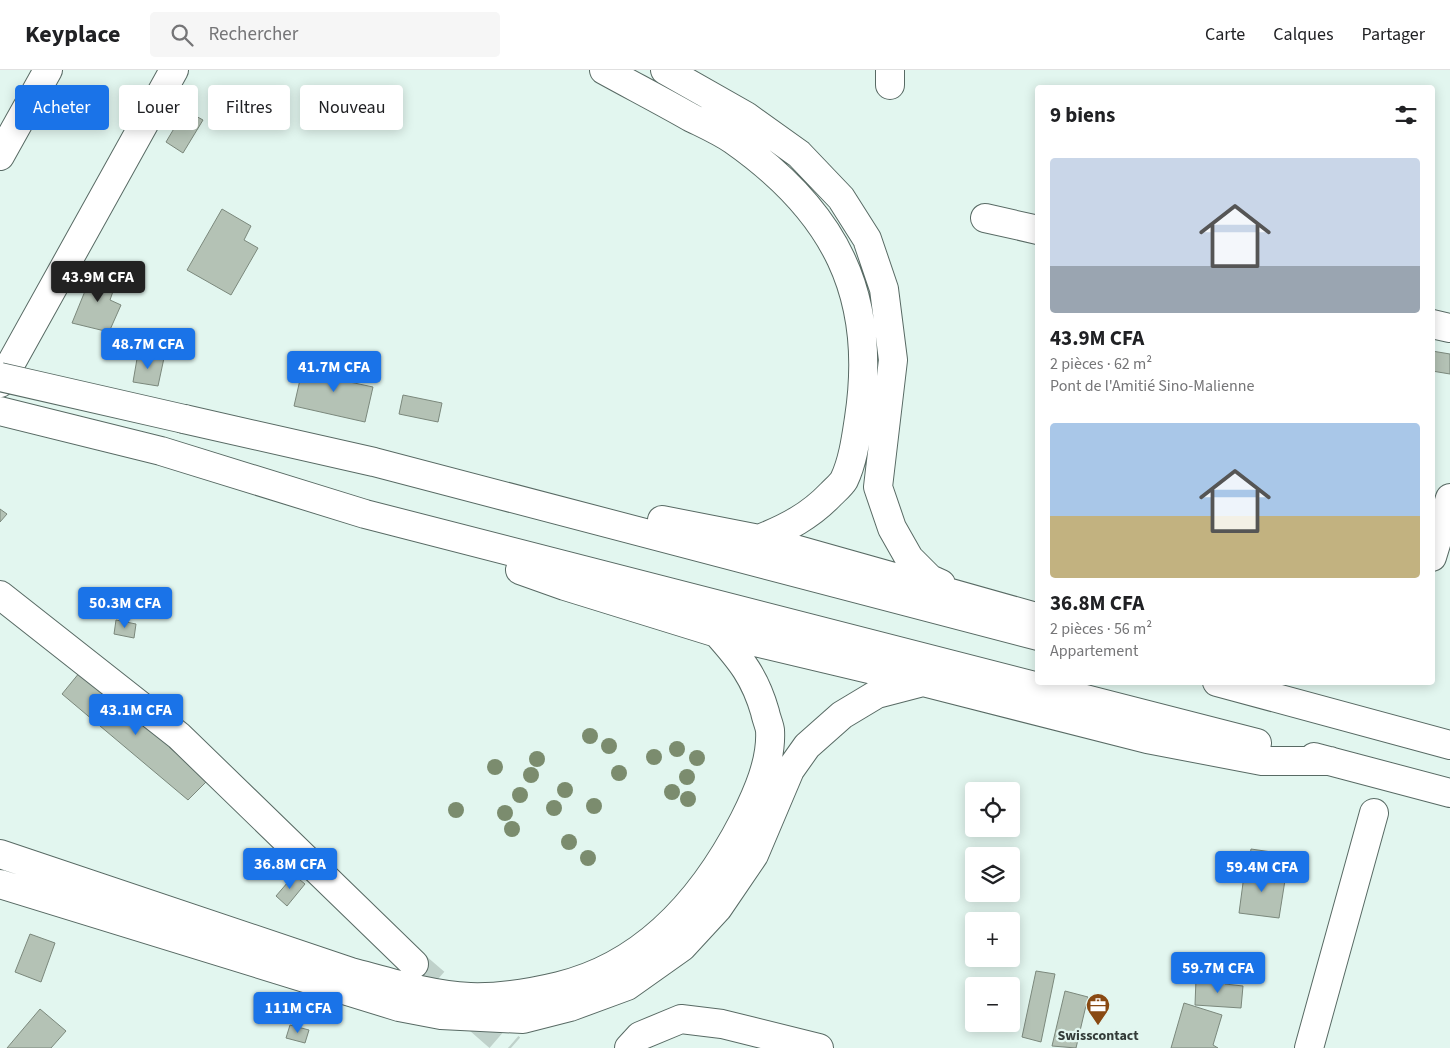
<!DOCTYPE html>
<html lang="fr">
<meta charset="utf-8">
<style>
:root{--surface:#fff;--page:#f6f6f6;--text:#202124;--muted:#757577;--line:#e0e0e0;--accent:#1a73e8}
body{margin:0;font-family:"Source Sans 3",sans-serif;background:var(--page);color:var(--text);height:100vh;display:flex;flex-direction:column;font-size:19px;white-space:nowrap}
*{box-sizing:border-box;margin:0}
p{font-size:16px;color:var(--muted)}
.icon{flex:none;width:28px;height:28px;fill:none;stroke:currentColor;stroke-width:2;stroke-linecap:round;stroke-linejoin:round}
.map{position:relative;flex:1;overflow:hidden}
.details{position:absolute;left:1035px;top:15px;width:400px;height:600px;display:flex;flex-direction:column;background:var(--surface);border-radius:5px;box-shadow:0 2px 12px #0003}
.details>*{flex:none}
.guide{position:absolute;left:15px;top:15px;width:475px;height:45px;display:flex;gap:10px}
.fabs{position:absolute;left:965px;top:712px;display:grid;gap:10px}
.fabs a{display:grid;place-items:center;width:55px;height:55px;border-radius:5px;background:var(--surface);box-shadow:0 2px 12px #0003;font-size:25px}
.price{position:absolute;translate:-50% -42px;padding:0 11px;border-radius:5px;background:var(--accent);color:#fff;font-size:16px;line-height:32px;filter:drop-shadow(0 1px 2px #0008)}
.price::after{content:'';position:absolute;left:50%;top:30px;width:15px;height:11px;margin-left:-8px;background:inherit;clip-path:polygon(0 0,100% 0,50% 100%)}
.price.selected{background:#222;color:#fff}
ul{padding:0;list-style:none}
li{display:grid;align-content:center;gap:10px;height:265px;padding:0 15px}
li span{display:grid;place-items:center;height:155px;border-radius:5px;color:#555}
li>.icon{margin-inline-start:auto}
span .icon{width:90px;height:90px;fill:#fffc;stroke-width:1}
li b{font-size:21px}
h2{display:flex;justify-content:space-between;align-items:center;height:60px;padding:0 15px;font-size:21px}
.pill{padding:0 18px;border-radius:5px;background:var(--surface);box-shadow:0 2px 12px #0003;font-size:18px;line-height:45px}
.pill.selected{background:var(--accent);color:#fff}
header{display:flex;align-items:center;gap:30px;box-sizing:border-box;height:70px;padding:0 25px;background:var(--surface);border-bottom:1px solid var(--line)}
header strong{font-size:24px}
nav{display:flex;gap:28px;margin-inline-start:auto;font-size:18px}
.search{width:350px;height:45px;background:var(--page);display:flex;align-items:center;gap:12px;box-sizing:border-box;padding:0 18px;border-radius:5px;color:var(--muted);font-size:19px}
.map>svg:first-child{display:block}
.building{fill:#b4c2b5;stroke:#7b887c}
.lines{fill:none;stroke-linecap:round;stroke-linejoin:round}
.minor-tunnel{stroke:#bfd1ca;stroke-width:28;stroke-dasharray:28 14;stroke-linecap:butt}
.minor-casing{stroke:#586a64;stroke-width:30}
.major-casing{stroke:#586a64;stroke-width:30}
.minor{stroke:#fff;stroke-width:28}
.major{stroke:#fff;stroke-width:28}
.major-bridge-casing{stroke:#586a64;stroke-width:30;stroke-linecap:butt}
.major-bridge{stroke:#fff;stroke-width:28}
.tree{fill:#7b8c6e}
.labels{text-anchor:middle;stroke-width:4.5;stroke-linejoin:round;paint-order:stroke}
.poi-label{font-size:14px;font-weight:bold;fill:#333b38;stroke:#e2f6ef}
</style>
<header>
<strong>Keyplace</strong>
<div class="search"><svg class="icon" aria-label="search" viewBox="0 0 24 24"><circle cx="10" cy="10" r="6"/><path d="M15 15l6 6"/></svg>Rechercher</div>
<nav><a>Carte</a><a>Calques</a><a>Partager</a></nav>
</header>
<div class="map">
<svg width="1450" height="978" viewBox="0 0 1450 978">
<rect width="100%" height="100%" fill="#e2f6ef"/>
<!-- building -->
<path class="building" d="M185 40 203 50 183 83 166 72Z
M222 139 251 156 244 170 258 178 231 225 187 200Z
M94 199 118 207 110 230 121 235 109 262 72 253Z
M1432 281 1450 284V304L1432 301Z
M138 283 164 288 158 316 133 312Z
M334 286 350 290 345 311 373 317 365 352 294 336 302 301 329 307Z
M403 325 442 333 438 352 399 344Z
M0 439 7 444 0 452Z
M116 550 136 554 134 568 114 564Z
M80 602 159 668 167 659 177 668 169 677 208 710 188 730 62 624Z
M1251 779 1299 786 1297 799 1249 791Z
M1245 798 1286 804 1279 848 1239 843Z
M294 805 305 814 287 836 276 826Z
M30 864 55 873 41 912 15 902Z
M1036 901 1055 904 1041 972 1022 967Z
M1196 909 1225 911V914L1243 916 1241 938 1195 935Z
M1065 921 1088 927 1076 978 1052 976Z
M1184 933 1222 945 1213 975 1218 978H1171Z
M40 939 66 961 51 978H7Z
M290 955 309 960 305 973 286 968Z"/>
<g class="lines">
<!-- minor-tunnel -->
<path class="minor-tunnel" d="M414 894 511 978"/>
<!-- minor casing -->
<g class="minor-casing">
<path id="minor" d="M890 15V0
M0 86 48 0
M985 148 1038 160
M1432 254 1450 258
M0 313 174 0
M1432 487 1450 428
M0 525 179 666 414 894
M629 978 640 966 681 949 722 954 819 978
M1309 978 1374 743"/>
</g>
<!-- major casing -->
<g class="major-casing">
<path id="major" d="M604 0C633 16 662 31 690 47 704 54 720 61 733 70 834 141 878 224 859 348 856 368 853 391 844 410 841 415 835 420 831 424 810 446 787 458 759 469
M665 0 746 46 799 84 841 128 867 169 884 219 893 290 878 417 892 458 909 488 930 509 941 514
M0 341 161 381 365 444 1257 673
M184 349 374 392 1038 566
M662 450 759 469 1036 547
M520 500 565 516 717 563 919 611
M1217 612 1450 675
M1314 687 1450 723
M0 784 351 902C389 912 430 925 470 927 500 928 530 923 559 916 646 895 705 826 744 750 757 724 772 691 770 660 769 654 766 648 765 642 755 607 741 590 717 563
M0 814 399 937 441 945 523 949 570 937 627 916 682 877 718 838 754 785 790 700 807 676 842 645 877 624 923 612 1147 669 1262 691H1330"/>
</g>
<!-- minor -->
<use href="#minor" class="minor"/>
<!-- major -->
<use href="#major" class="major"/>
<!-- major-bridge casing -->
<g class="major-bridge-casing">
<path id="major-bridge" d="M0 307 184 349"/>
</g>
<!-- major-bridge -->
<use href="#major-bridge" class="major-bridge"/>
</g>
<!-- trees -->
<g class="tree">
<circle cx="590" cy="666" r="8"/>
<circle cx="609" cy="676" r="8"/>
<circle cx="677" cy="679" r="8"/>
<circle cx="654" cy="687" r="8"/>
<circle cx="697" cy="688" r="8"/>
<circle cx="537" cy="689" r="8"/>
<circle cx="495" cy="697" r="8"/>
<circle cx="619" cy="703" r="8"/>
<circle cx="531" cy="705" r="8"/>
<circle cx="687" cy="707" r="8"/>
<circle cx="565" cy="720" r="8"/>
<circle cx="672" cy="722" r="8"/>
<circle cx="520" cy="725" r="8"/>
<circle cx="688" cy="729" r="8"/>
<circle cx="594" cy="736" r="8"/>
<circle cx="554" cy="738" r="8"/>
<circle cx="456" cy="740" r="8"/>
<circle cx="505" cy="743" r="8"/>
<circle cx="512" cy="759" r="8"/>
<circle cx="569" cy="772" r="8"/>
<circle cx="588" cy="788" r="8"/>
</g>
<!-- icons -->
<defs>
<g id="office-pin" transform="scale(1.25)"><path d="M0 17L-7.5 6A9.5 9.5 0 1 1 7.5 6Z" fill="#894912" stroke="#e2f6ef"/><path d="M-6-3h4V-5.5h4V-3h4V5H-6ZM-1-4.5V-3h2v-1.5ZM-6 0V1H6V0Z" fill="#fff"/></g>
</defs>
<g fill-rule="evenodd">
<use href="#office-pin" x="1098" y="935"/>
</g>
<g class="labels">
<!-- poi labels -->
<g class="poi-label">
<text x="1098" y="970">Swisscontact</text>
</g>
</g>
</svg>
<div class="fabs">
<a><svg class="icon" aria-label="locate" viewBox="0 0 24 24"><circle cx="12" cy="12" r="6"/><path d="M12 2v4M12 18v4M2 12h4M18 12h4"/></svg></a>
<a><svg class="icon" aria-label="layers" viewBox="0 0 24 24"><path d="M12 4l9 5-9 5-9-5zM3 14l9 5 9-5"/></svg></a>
<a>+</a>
<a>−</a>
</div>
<b class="price selected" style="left:98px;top:233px">43.9M CFA</b>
<b class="price" style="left:148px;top:300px">48.7M CFA</b>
<b class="price" style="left:334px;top:323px">41.7M CFA</b>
<b class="price" style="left:125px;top:559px">50.3M CFA</b>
<b class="price" style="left:136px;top:666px">43.1M CFA</b>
<b class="price" style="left:290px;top:820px">36.8M CFA</b>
<b class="price" style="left:1262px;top:823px">59.4M CFA</b>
<b class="price" style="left:1218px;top:924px">59.7M CFA</b>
<b class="price" style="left:298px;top:964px">111M CFA</b>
<div class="guide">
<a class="pill selected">Acheter</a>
<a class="pill">Louer</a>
<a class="pill">Filtres</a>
<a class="pill">Nouveau</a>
</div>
<section class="details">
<h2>9 biens<svg class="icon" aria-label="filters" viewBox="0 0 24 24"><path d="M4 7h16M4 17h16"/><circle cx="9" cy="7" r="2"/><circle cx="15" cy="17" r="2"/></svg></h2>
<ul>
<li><span style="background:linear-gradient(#c9d6e8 70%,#9aa5b1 0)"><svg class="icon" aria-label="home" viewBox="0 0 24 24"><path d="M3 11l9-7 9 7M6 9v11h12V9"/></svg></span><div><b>43.9M CFA</b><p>2 pièces · 62 m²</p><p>Pont de l'Amitié Sino-Malienne</p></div></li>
<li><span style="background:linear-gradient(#a9c7e8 60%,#c2b280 0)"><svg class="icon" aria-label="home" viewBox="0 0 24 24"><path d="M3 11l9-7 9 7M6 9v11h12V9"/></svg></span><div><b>36.8M CFA</b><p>2 pièces · 56 m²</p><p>Appartement</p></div></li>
</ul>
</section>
</div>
